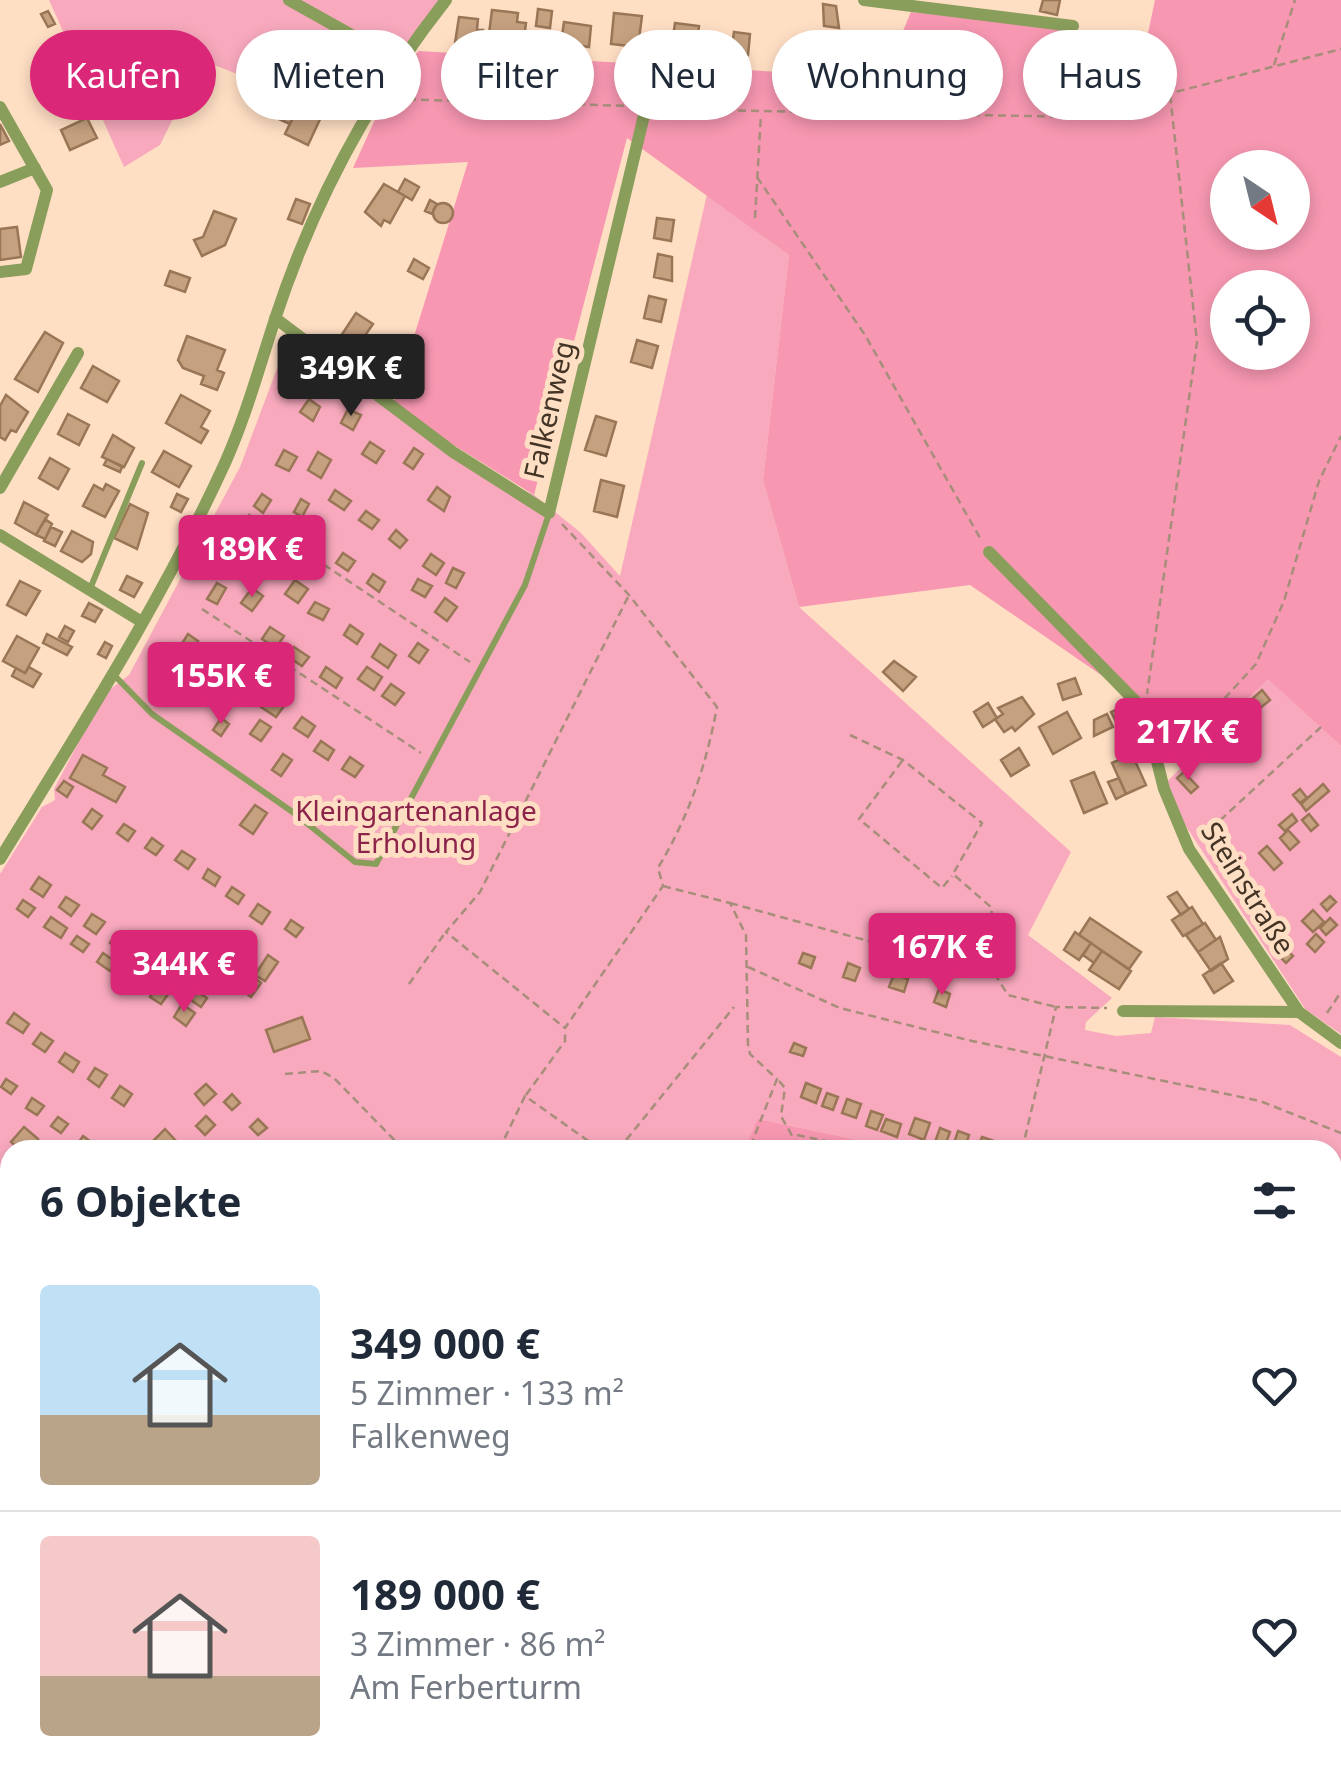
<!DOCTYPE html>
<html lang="de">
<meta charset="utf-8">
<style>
:root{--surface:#fff;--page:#f2f2f3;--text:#1f2937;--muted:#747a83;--line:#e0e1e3;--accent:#db2777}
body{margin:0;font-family:"Noto Sans",sans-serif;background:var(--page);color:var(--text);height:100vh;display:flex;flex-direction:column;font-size:38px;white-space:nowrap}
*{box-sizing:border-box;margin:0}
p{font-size:32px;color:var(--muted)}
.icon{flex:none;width:55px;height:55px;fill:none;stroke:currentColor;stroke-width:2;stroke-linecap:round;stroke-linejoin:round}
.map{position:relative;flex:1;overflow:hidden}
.details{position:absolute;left:0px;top:1140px;width:1342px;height:642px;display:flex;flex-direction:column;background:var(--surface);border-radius:30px 30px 0 0;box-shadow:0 5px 15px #0003}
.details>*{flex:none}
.top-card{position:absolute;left:30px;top:30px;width:1282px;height:90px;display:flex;gap:20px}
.needle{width:65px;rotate:145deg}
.fabs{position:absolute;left:1210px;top:150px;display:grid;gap:20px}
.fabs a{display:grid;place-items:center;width:100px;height:100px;border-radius:50%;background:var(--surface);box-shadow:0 5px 15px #0003;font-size:50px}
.price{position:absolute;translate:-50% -85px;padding:0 22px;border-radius:10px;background:var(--accent);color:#fff;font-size:32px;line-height:65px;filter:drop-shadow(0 2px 5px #0008)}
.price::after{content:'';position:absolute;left:50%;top:60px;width:30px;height:22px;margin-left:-15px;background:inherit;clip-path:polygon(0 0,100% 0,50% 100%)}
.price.current{background:#222;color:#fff}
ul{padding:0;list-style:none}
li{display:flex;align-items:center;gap:30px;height:250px;padding:0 40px}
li+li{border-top:2px solid var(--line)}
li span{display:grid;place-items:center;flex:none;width:280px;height:200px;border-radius:10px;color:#555}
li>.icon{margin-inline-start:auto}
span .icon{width:120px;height:120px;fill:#fffc;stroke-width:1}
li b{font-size:42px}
h2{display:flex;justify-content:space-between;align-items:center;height:120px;padding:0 40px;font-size:42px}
.pill{padding:0 35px;border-radius:45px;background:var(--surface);box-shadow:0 5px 15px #0003;font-size:35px;line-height:90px}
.pill.current{background:var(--accent);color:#fff}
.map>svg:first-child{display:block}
.built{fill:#f4d0b1}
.green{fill:#f8a9bd}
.forest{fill:#f797b1;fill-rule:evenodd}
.building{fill:#c6a180;stroke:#997656;stroke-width:2.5}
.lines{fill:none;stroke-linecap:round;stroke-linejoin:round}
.path{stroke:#a68e7a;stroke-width:2.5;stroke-dasharray:8 5;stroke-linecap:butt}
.service{stroke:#8a9e5c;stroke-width:6}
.minor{stroke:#8a9e5c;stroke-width:12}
.labels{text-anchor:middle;stroke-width:10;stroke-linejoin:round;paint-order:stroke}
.street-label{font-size:28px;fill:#433426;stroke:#ffdfc4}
.park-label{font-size:28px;fill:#8c234a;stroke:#ffdfc4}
</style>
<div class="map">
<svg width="1341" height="1781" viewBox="0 0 1341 1781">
<rect width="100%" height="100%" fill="#ffdfc4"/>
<!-- built -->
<path class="built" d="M0 1329 10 1340V1630L0 1633Z
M1333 1537 1341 1540V1781H1056L1047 1773 1332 1772Z"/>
<!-- green -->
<path class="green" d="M49 0H441L402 50 338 70 273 33 242 76 202 60 160 145 124 167Z
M707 194 789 255 763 480 799 607 1071 852 1028 935 1112 998 1086 1022 1085 1030 1116 1036 1151 1033 1155 1017 1290 1025 1341 1057V1182L1333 1181 1332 1150H905L759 1119 744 1150H10V1340L0 1329V874L42 807 55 800 54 789 104 694 129 675 240 467 290 334 452 457 534 495 580 532 620 576Z
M1268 678 1341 746V1034L1306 1010 1161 788Z
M1333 1308 1341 1310V1411L1333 1408Z"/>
<!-- forest -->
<path class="forest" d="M1155 0H1341V746L1268 679 1186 759 1133 697 970 585 799 607 763 480 789 255 627 138 534 495 439 436 394 401 468 162 353 168 397 71 419 51 883 78 911 12 1147 38ZM1228 168H1292V232H1228ZM1228 288H1292V352H1228Z
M758 1119H759L905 1150H744Z"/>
<!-- building -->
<path class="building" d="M1043 0H1060L1057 15 1040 11Z
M823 4 836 6 839 28 824 26Z
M538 9 552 11 550 28 536 26Z
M492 10 518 13 517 22 526 23 523 46 488 42Z
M48 11 55 24 48 27 41 14Z
M614 13 642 16 638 47 611 44Z
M459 17 478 19 477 30H483L481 46 455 43Z
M564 22 591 26 589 47 561 43Z
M675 23 699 26 695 55 671 52Z
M734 32 750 34 748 55 731 53Z
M113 33 122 50 113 55 104 38Z
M643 44 656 45 654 57 642 55Z
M71 72 78 85 65 92 59 78Z
M136 74 145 90 138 94 130 78Z
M322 81 348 96 342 97 334 114 311 104Z
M340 103a7 7 0 1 1 14 0a7 7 0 1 1-14 0Z
M287 100 299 105 290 124 279 119Z
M299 105 322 115 308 145 285 134Z
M87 118 97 138 70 150 61 130Z
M0 124 9 141 0 145Z
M405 179 419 187 412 200 398 192Z
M384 184 405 196 390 223 384 220 381 226 365 212Z
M296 199 310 204 302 224 288 219Z
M430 200 437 204 432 214 425 211Z
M433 213a10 10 0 1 1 20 0a10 10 0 1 1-20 0Z
M214 211 236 219 225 245 202 256 194 240 203 237Z
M657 218 674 220 671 241 654 238Z
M17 227 21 257 0 260V229Z
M658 254 672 257V281L654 277Z
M414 259 429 268 423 279 408 271Z
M170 271 190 278 185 292 165 285Z
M649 296 666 300 661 322 644 318Z
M356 313 373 324 357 347 341 336Z
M45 332 63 343 38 392 15 379Z
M187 336 225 350 217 370 224 373 217 390 201 384 204 376 183 368 178 360Z
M637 340 658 346 652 368 631 362Z
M93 366 119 381 107 402 81 388Z
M6 395 28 412 16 432 11 430 5 440 0 437V406Z
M181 395 210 411 201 427 208 431 201 443 166 423Z
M309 399 320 407 313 421 300 412Z
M348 409 361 415 353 430 341 423Z
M68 414 89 425 79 445 58 434Z
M596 416 616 422 606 456 585 450Z
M113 435 134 448 124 467 102 457Z
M370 442 384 451 376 463 362 454Z
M414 448 423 454 413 469 404 463Z
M284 450 297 457 289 471 276 465Z
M164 451 191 466 179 487 152 472Z
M318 452 331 460 321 478 308 470Z
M50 458 69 469 58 489 39 478Z
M107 459 122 467 120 472 104 465Z
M601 480 624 486 617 517 594 511Z
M106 484 119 491 105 517 83 506 94 485 103 490Z
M437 487 450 497 444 511 428 500Z
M335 490 351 501 344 510 329 500Z
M177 494 188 499 181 512 171 507Z
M262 494 271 500 263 513 254 506Z
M301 499 309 504 302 517 294 512Z
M24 502 48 515 36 535 15 523Z
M130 504 148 513 137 549 114 538Z
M366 511 379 520 372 529 359 520Z
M45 519 52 524 45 539 36 535Z
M51 527 62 532 55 546 44 541Z
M396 530 407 540 400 548 389 539Z
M72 531 93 542 91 554 82 562 61 551Z
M309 532 323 541 317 550 303 540Z
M237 541 248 548 237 563 226 556Z
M275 546 283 552 275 564 267 558Z
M343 553 355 561 348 571 336 563Z
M431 554 444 563 436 575 423 566Z
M453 568 464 573 456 588 446 583Z
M373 574 385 582 379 592 367 583Z
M127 576 142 583 134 597 120 590Z
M418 579 432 586 425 597 412 590Z
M295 580 308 589 298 603 285 594Z
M20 581 40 591 26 615 7 605Z
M217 583 226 588 217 604 207 599Z
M252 588 263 596 252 611 241 603Z
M445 598 457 607 447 621 435 612Z
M315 602 329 609 323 620 308 613Z
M89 603 102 610 95 622 82 616Z
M350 625 363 634 357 644 344 635Z
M65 626 74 631 68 642 59 637Z
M270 627 284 636 276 648 262 639Z
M47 634 72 647 67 655 43 643Z
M188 634 198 641 189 654 179 648Z
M17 636 39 648 25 673 3 661Z
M105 642 112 646 106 658 98 654Z
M418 643 428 650 419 663 409 656Z
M380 644 396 655 388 668 372 657Z
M294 647 309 657 302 666 287 656Z
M211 656 229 662 220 676 205 666Z
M894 661 916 677 903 691 883 672Z
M29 667 41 674 33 687 12 676 16 668 25 673Z
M326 667 342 678 336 688 320 677Z
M367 667 382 677 374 690 358 679Z
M158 673 172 682 163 695 154 689Z
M241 673 254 681 246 693 233 685Z
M200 678 215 688 207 699 191 691Z
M1075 678 1081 694 1063 700 1058 684Z
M391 684 404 693 395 705 382 696Z
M1262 690 1270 700 1259 709 1251 700Z
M269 696 284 706 276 717 261 707Z
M1022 697 1034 714 1015 731 1012 727 1004 732 995 719 1003 714 998 708Z
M988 703 997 718 983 727 974 712Z
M1122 707 1129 722 1119 727 1111 712Z
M1243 709 1250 717 1243 723 1236 716Z
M1067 712 1081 738 1053 754 1039 727Z
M1107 714 1113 727 1094 736V720Z
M302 717 315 726 308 737 294 728Z
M221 718 229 724 221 736 213 730Z
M260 720 271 727 261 741 250 734Z
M321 741 334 750 328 760 314 751Z
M1209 747 1216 755 1210 761 1202 753Z
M1019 748 1029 765 1011 776 1001 760Z
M283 754 292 760 281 776 272 770Z
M1132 754 1146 785 1126 794 1112 763Z
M83 755 107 768 103 775 125 787 116 802 70 778Z
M350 757 363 766 355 777 342 769Z
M1094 772 1107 803 1084 813 1071 781Z
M1184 772 1198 787 1191 793 1177 778Z
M1119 778 1126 794 1116 799 1108 782Z
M64 781 73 787 67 797 57 790Z
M1323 784 1329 791 1306 811 1301 804Z
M1300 789 1307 798 1300 803 1293 795Z
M255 805 267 813 253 834 240 825Z
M92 809 102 816 92 829 83 822Z
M1292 814 1297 821 1285 831 1279 825Z
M1309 814 1318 825 1311 831 1302 820Z
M124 824 135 831 128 841 117 833Z
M1288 830 1299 842 1290 850 1280 838Z
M152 838 163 846 156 855 145 848Z
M1267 846 1282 863 1274 870 1259 853Z
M182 851 195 859 188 869 175 860Z
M1226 856 1233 864 1224 872 1217 864Z
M208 869 220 877 215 886 203 878Z
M39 877 51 885 43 897 31 889Z
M232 887 244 895 238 904 226 896Z
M1177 892 1189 909 1181 915 1168 897Z
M1330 896 1336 902 1327 911 1321 904Z
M66 897 79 905 71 916 59 907Z
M23 900 35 908 28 917 17 909Z
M258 904 270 912 262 924 250 916Z
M1192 907 1203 924 1183 936 1172 920Z
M1313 910 1324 922 1313 932 1302 921Z
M92 914 105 922 96 934 84 926Z
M51 917 67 928 61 938 44 927Z
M1090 918 1141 952 1129 969 1079 935Z
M1330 918 1337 925 1326 935 1320 928Z
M291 920 303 928 296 937 285 929Z
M1205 923 1216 940 1198 952 1186 935Z
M1075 932 1091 943 1079 960 1064 950Z
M116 934 131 944 125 953 110 943Z
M1316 934 1324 942 1315 952 1307 944Z
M77 936 89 944 83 952 71 944Z
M1220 937 1228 959 1211 971 1198 952Z
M1091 943 1102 951 1094 963 1083 955Z
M1286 949 1293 956 1286 963 1279 956Z
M146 950 157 958 149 969 138 962Z
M1102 951 1131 971 1119 989 1089 970Z
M103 953 116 962 110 971 97 962Z
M803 953 815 957 811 968 799 963Z
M268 955 278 962 265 981 255 975Z
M848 963 860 968 855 981 843 977Z
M1221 963 1233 981 1214 993 1203 975Z
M171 969 182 977 174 988 163 981Z
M129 972 141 980 135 989 123 981Z
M250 974 261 983 251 997 240 989Z
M894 974 908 979 904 992 889 987Z
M158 986 169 993 161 1004 150 997Z
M193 989 207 998 201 1007 188 998Z
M939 989 950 994 946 1007 934 1002Z
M182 1004 195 1013 186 1026 174 1017Z
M14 1013 29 1024 23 1033 7 1023Z
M302 1017 310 1039 274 1052 266 1030Z
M41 1033 53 1041 45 1052 33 1044Z
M794 1043 806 1048 803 1056 790 1052Z
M65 1053 79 1062 73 1072 59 1062Z
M95 1068 107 1075 99 1087 88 1079Z
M6 1079 17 1086 11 1094 1 1087Z
M806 1083 821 1089 816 1103 801 1097Z
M206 1084 216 1094 204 1105 195 1094Z
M120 1086 132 1094 124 1106 112 1098Z
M827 1093 838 1097 833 1110 822 1106Z
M232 1094 240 1103 232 1110 224 1102Z
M32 1098 44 1106 37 1115 26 1108Z
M847 1099 861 1104 856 1118 842 1113Z
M871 1111 883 1115 877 1130 866 1126Z
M206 1116 215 1125 205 1135 196 1126Z
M58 1117 68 1124 61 1133 51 1126Z
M915 1118 930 1123 924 1140 909 1134Z
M258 1119 267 1128 258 1135 250 1127Z
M886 1119 901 1124 897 1137 881 1131Z
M24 1127 38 1139 29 1150H20L11 1142Z
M940 1128 950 1132 944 1148 934 1145Z
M165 1129 176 1141 161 1150 153 1141Z
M958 1131 969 1135 965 1147 954 1143Z
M83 1136 94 1144 90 1150 76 1146Z
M982 1137 994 1141 990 1150H977Z
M1332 1249 1341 1252V1283L1332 1280Z
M1334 1454 1341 1456 1340 1492 1332 1489Z
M10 1519V1567L0 1555V1527Z
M1341 1673V1712L1339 1698 1332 1699V1674Z
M39 1772H64L52 1781H45Z
M315 1772H337L342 1780 314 1781 311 1776Z
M656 1772H682L671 1781H649Z
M924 1772H949L954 1781H914Z
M1133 1772H1186L1187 1777 1135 1781Z
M1241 1772H1260L1262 1781H1222Z"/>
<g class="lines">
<!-- path -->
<path class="path" d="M1086 35 1170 94 1197 342 1147 694
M1274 65 1295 0
M395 99 632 106
M660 109 1079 117 1341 49
M757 177 865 335 980 538
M755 218 761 114
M248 514 470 662
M562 524 629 595 717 707C706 766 689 816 658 868L663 886 565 1028 446 932 480 892 629 595
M202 609 421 753
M850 735 903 760 982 823 953 874 992 908 988 945 996 975
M1172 756 1256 664 1284 601 1319 481 1341 436
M902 761 859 819 942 888 952 876
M1201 838 1321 727
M663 886 730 903 746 935 748 1044 750 1054 777 1079 749 1150
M730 903 996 976 1008 995 1056 1007
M748 967 840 1008 972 1041 1260 1101 1341 1133
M409 984 445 933
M1327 1013 1341 992
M285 1074 321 1071 334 1078 404 1150
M779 1081 785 1088 781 1116 800 1150
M526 1095 565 1041V1030
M797 1135 869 1150
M499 1150 525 1096 601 1150
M618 1150 734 1007
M1022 1150 1056 1007 1107 1008"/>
<!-- service -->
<path class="service" d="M90 589 142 463
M114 675 152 714 294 813 355 862 376 864 525 585 549 514
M0 1627 10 1643"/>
<!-- minor -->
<path class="minor" d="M289 0 398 61
M864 0 1073 26
M0 107 47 190 26 269 0 272
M0 182 35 168
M275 318 453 452 549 513 646 107
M0 488 78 353
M0 535 142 622
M989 552 1144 710 1164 789 1189 849 1299 1012 1341 1043
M0 859C79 730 162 601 225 463 246 416 259 368 275 319 313 203 371 95 446 0
M1123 1011 1299 1012
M1332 1190 1341 1192
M1332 1514 1341 1517
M0 1688 6 1707 0 1726
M117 1772 124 1781
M1033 1772 1043 1781
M391 1781 405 1772
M1002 1781 1017 1772"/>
</g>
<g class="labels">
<!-- street labels -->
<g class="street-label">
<text transform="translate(549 410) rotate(-77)" y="10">Falkenweg</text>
<text transform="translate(1248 888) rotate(58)" y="10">Steinstraße</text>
</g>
<!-- park labels -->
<g class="park-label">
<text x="416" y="821">Kleingartenanlage<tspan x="416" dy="32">Erholung</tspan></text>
</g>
</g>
</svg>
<div class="fabs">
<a><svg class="needle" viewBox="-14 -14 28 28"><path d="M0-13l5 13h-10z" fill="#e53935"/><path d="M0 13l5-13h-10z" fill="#747a83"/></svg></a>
<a><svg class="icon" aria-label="locate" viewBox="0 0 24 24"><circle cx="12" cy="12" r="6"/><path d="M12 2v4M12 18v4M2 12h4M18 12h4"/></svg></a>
</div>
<b class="price current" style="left:351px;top:419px">349K €</b>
<b class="price" style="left:252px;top:600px">189K €</b>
<b class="price" style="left:221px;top:727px">155K €</b>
<b class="price" style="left:1188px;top:783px">217K €</b>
<b class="price" style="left:942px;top:998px">167K €</b>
<b class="price" style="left:184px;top:1015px">344K €</b>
<div class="top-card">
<a class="pill current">Kaufen</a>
<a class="pill">Mieten</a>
<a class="pill">Filter</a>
<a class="pill">Neu</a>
<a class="pill">Wohnung</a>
<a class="pill">Haus</a>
</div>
<section class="details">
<h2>6 Objekte<svg class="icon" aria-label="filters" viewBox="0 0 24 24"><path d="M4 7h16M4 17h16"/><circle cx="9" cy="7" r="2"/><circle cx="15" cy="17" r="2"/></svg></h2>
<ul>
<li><span style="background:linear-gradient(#bfe0f5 65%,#b9a48a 0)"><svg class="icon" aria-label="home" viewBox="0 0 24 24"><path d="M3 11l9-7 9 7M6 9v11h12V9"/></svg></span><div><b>349 000 €</b><p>5 Zimmer · 133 m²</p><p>Falkenweg</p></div><svg class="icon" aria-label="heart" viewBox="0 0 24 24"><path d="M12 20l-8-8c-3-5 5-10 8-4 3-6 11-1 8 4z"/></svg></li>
<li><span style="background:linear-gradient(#f6c9c9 70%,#b9a48a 0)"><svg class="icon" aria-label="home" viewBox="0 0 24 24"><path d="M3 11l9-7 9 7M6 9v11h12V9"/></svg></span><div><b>189 000 €</b><p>3 Zimmer · 86 m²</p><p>Am Ferberturm</p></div><svg class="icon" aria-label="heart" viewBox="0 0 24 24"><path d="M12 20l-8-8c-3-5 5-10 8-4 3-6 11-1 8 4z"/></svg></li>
</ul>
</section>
</div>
